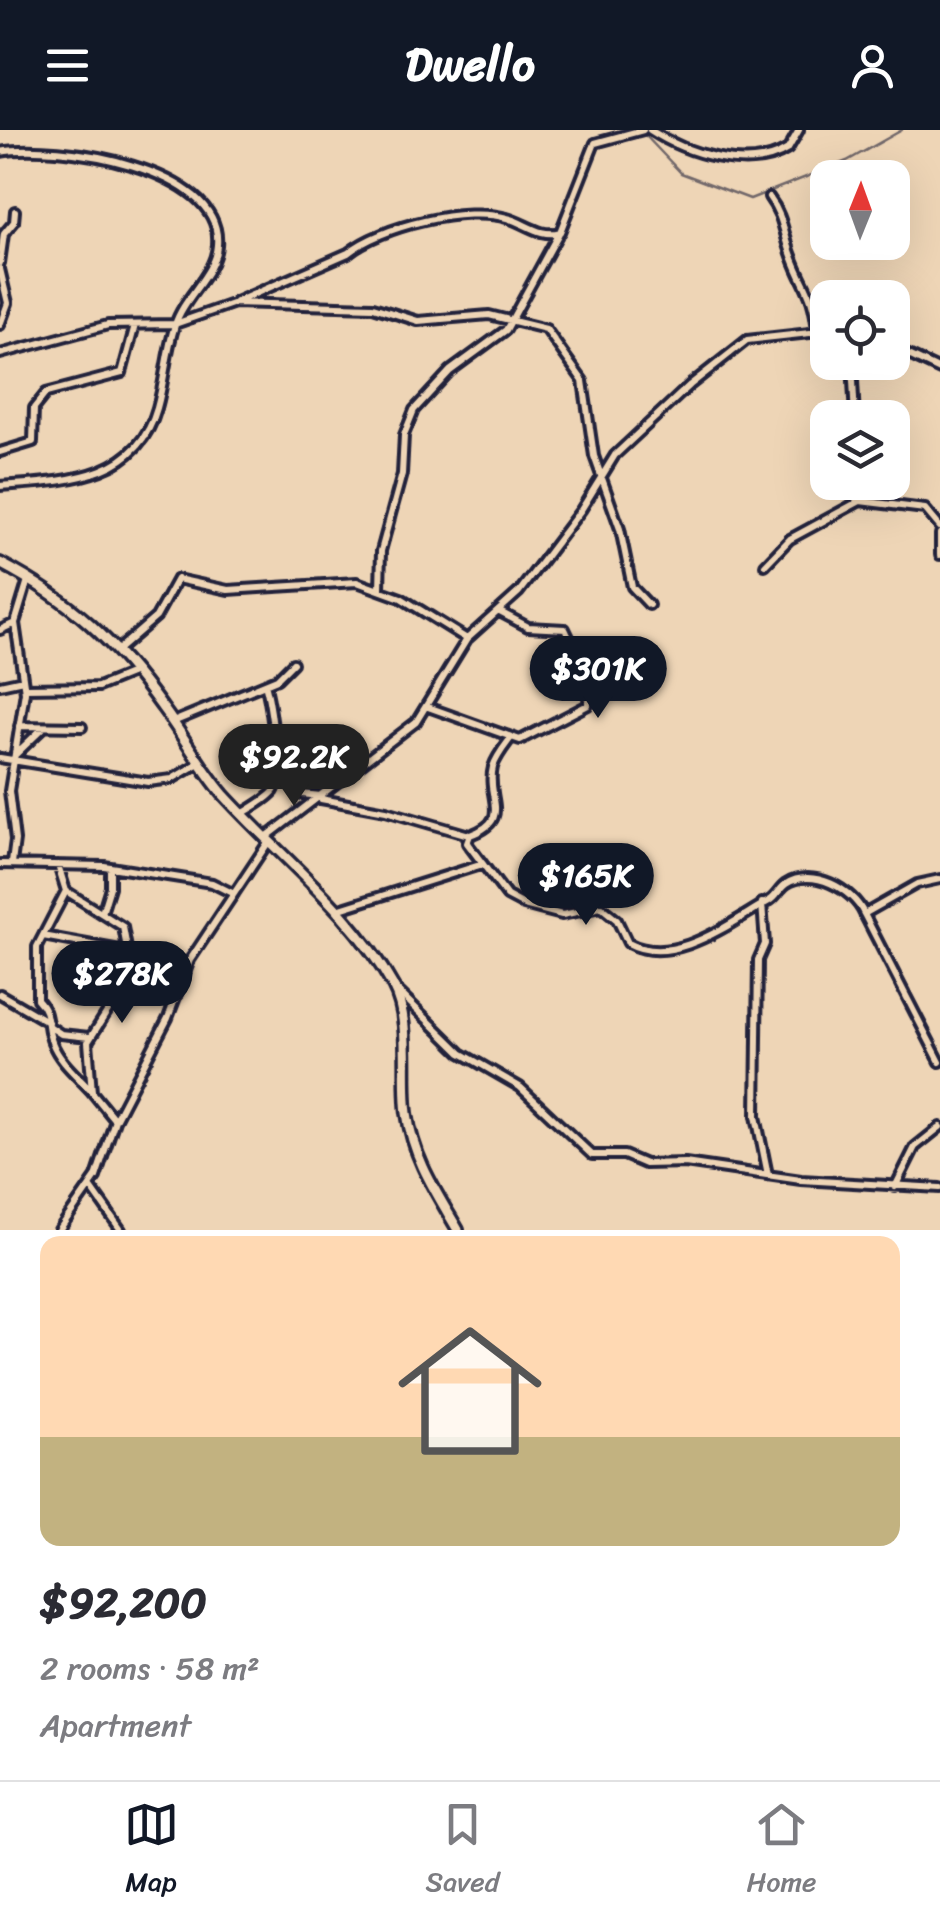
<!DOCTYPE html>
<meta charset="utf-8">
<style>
:root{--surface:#fff;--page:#f7f7f7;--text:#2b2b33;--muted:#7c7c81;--line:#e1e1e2;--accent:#111827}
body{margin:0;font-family:Sriracha,sans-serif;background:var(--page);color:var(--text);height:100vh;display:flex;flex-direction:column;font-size:38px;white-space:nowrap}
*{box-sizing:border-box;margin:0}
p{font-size:32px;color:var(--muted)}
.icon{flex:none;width:55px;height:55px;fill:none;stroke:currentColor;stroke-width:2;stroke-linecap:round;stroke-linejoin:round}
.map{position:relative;height:1100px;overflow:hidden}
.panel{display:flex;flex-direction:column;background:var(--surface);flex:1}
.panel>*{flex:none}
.needle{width:65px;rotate:1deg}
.fabs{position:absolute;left:810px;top:30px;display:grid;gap:20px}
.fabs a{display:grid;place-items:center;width:100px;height:100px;border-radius:20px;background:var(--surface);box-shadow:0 10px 40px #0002;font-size:50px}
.price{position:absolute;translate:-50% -85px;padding:0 22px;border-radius:35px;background:var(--accent);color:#fff;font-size:32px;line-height:65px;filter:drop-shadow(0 2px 5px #0008)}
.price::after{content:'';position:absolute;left:50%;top:60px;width:30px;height:22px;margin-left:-15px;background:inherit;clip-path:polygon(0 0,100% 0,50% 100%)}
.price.on{background:#222;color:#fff}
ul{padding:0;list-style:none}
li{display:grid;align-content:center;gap:20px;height:530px;padding:0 40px}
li+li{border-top:2px solid var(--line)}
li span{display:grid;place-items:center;height:310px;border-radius:20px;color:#555}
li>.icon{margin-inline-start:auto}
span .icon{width:180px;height:180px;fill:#fffc;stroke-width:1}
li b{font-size:42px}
header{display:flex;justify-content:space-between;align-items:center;height:130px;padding:0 40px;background:var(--accent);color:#fff;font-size:45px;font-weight:700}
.tab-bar{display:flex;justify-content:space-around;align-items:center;height:140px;border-top:2px solid var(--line);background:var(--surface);font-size:28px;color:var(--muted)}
.tab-bar a{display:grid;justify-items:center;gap:5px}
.tab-bar .on{color:var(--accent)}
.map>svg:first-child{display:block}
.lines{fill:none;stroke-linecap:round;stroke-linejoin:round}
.stream{stroke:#71676a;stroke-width:2.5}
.street-casing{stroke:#22223b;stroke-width:14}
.secondary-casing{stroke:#22223b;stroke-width:16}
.street{stroke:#eed5b6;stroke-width:6}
.secondary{stroke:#eed5b6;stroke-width:9}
</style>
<header><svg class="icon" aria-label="menu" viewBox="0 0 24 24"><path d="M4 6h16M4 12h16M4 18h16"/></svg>Dwello<svg class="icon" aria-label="person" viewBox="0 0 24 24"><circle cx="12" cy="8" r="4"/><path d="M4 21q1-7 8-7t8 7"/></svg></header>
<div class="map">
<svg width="940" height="1100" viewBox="0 0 940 1100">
<rect width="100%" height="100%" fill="#eed5b6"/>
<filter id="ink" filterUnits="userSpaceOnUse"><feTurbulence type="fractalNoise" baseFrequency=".01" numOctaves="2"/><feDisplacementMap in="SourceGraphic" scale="20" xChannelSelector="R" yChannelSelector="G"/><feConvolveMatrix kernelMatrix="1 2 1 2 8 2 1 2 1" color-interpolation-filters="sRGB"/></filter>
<g filter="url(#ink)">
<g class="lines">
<!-- stream -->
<path class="stream" d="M644 4 681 43 750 69 847 31 902 0"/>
<!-- street casing -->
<g class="street-casing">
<path id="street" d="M650 0C685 23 749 44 788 19L799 0
M0 22C56 12 224 37 217 115 215 145 184 166 175 195 166 222 165 250 157 278 137 351 63 351 0 356
M769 67C784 87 783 103 792 126 804 159 813 161 817 201
M0 133 4 104 14 92 15 81
M0 139 8 173 0 195
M236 172 348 123C381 96 466 76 507 88 526 93 540 108 560 102L595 13 643 0
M892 217 940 240
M0 224 108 195 175 194 235 173 373 177 418 191 489 185 546 199 583 251 594 326 620 399 632 457 649 475
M852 232 855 288
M0 322 33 312 34 278 46 263 122 243 135 195
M856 373 859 352
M940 404V425
M765 435 790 409 860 371 925 379 940 397
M380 459 381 421 402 344 404 305 414 280 450 241 506 200 559 103
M0 500 15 493
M118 520 156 487 177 449 228 460 357 452 401 468 467 509
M0 555 23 550
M25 558 98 557 135 542
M428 577 520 610 588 575 589 550 565 499 528 497 498 481
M173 592 277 549 293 533
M19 596 82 597
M510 609C504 617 496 627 493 637 485 668 514 689 470 705L467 713 507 766 524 775 562 785 601 777 617 790 628 813C674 838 731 792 769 771 776 767 779 759 786 754 812 737 853 759 864 784
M16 624 43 598
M0 628 148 652 172 649 199 633
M279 645 297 650 302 664 321 666
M321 669 386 681 469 705
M242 684C251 678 267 670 274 661 282 652 270 569 265 554
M265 708 416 592 467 509 519 462 581 380 615 325 690 255 747 210 828 201
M12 733 15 710 9 661 25 562 15 493 28 450
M0 734 104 736 212 753 234 764
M58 735 66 761 123 797 128 824
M940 749 917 754 864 784 940 932
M66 761 37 817V869C51 883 45 895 52 912 60 933 78 946 92 962
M762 773 765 814 758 830 756 986 768 1045
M337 780 483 734
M102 783 110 757V737
M43 806 120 820 142 831
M394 857 461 923 520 957 592 1025H624L645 1034 685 1033 801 1050 940 1058
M0 864 48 892
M49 896 61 904 89 907
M114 989 92 962 88 912 112 874 138 854 142 831 172 837 188 831
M90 1056 121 1100
M895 1057 915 1017 940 997
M59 1100 96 1047 115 990 168 888 190 830 269 711"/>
</g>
<!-- secondary casing -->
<g class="secondary-casing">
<path id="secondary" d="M0 433C72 471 115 511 162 577 183 605 200 637 223 664 279 726 352 781 393 856 412 891 402 945 407 983 413 1028 436 1062 458 1100"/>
</g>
<!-- street -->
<use href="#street" class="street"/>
<!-- secondary -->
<use href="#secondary" class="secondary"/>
</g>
</g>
</svg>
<div class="fabs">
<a><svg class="needle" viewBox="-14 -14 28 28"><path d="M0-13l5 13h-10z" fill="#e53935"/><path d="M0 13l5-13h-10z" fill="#7c7c81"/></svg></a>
<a><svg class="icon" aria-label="locate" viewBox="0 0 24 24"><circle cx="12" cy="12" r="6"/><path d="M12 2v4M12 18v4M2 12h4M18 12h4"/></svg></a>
<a><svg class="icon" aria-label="layers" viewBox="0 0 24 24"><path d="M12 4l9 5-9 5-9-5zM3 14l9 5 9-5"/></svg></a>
</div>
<b class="price" style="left:598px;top:591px">$301K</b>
<b class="price on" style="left:294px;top:679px">$92.2K</b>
<b class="price" style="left:586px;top:798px">$165K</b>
<b class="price" style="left:122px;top:896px">$278K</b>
</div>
<section class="panel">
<ul>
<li><span style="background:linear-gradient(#ffd9b3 65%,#c2b280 0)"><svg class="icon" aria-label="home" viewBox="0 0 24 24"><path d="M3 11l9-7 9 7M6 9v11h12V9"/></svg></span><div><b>$92,200</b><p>2 rooms · 58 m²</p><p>Apartment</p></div></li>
</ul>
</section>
<nav class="tab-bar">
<a class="on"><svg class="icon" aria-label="map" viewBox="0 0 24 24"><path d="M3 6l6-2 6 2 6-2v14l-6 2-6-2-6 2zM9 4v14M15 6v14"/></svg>Map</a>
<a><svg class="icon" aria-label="saved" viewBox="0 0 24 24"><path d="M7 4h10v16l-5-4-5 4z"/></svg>Saved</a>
<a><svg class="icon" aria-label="home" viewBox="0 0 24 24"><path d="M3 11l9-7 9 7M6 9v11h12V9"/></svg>Home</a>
</nav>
